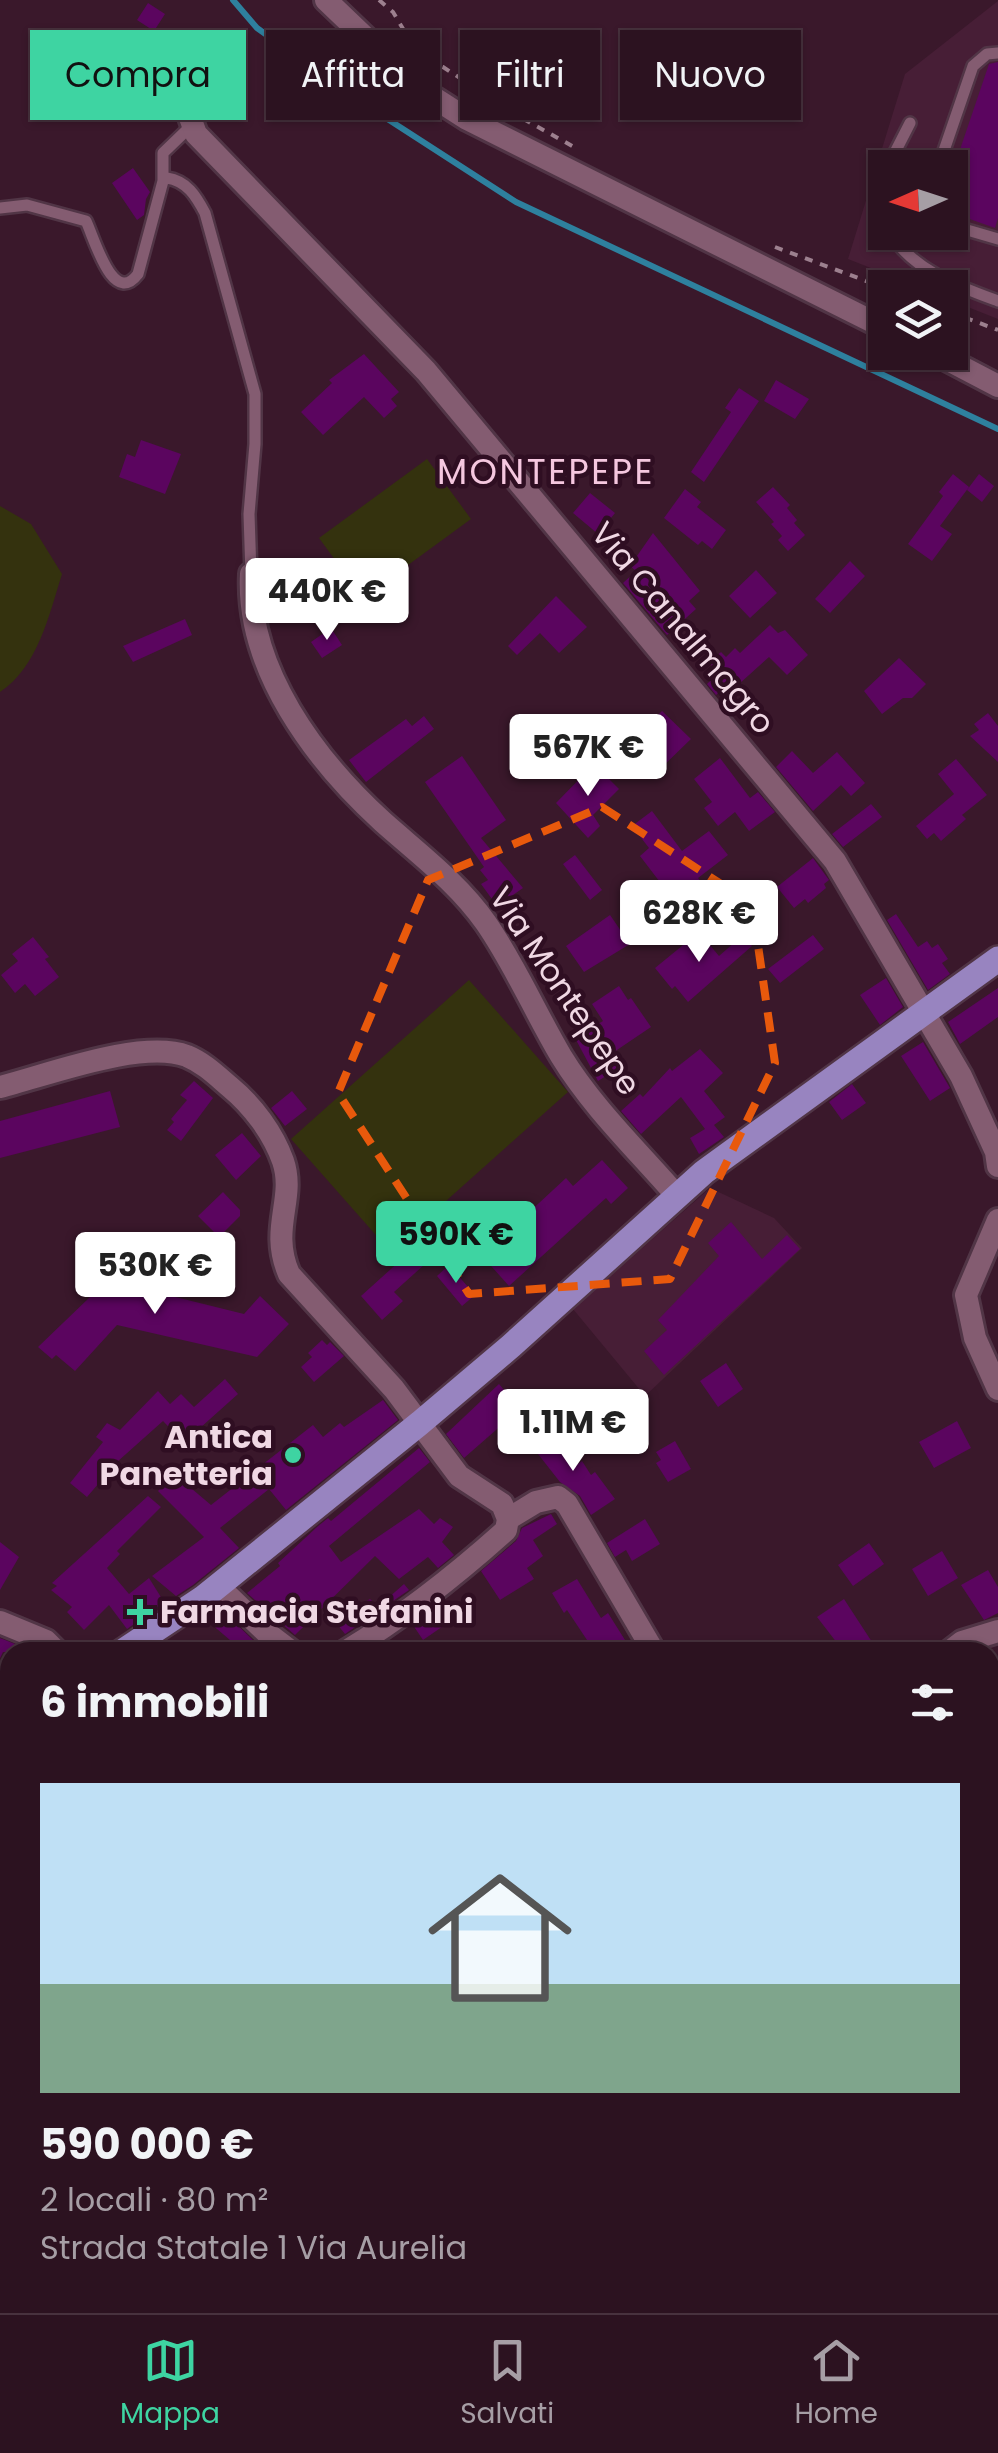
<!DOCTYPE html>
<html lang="it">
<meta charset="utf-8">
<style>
:root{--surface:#2c1220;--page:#341b29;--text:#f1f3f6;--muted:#a69ea5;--line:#48323e;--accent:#3ed4a2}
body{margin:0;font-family:Poppins,sans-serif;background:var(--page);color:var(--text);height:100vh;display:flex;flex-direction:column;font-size:38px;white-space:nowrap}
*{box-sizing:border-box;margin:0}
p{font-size:32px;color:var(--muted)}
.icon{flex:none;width:55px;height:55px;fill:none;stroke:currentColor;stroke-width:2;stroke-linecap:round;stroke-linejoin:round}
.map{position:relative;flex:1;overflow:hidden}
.drawer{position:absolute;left:0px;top:1642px;width:1000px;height:672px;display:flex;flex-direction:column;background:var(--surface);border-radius:30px 30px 0 0;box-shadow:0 2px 8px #0004,0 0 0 2px var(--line)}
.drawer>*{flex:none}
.hud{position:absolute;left:30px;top:30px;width:940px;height:90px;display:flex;gap:20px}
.needle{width:65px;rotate:267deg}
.controls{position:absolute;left:868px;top:150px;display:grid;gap:20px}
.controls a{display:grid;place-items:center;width:100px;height:100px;border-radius:0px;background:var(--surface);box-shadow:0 2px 8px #0004,0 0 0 2px var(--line);font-size:50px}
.price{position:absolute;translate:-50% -85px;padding:0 22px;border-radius:10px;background:#fff;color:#222;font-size:32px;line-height:65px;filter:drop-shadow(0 2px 5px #0008)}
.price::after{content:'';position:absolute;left:50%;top:60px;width:30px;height:22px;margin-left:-15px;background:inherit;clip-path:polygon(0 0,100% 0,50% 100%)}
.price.active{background:var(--accent);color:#111}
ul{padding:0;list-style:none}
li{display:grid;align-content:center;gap:20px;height:530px;padding:0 40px}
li+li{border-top:2px solid var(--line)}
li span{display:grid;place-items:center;height:310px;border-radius:0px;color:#555}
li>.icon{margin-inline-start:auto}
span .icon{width:180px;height:180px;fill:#fffc;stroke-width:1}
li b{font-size:42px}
h2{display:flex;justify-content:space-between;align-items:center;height:120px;padding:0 40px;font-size:42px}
.pill{padding:0 35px;border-radius:0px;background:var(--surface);box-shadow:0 2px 8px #0004,0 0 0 2px var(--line);font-size:35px;line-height:90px}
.pill.active{background:var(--accent);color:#111}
.tabs{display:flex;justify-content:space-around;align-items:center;height:140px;border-top:2px solid var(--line);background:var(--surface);font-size:28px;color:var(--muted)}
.tabs a{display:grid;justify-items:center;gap:5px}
.tabs .active{color:var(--accent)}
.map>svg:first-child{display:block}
.built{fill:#471e36;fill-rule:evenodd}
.green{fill:#34320e}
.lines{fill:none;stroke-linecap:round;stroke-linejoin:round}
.stream{stroke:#2e809e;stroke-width:6}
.building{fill:#5b055f}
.service-casing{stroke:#513546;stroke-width:16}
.minor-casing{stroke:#513546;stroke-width:28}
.primary-casing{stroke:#513546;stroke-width:30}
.path{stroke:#9d808f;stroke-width:4;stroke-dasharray:8 8;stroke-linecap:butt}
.service{stroke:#845c71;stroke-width:11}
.minor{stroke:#845c71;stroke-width:22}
.primary{stroke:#9884c0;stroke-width:25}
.marked{fill:none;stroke:#e8590c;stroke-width:8;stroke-dasharray:20 12;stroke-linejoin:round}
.poi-dot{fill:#3ed4a2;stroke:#2f0e22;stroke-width:4}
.labels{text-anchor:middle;stroke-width:9;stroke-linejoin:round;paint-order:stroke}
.street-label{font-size:32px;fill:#f0d8e4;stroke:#2f0e22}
.poi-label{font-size:32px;font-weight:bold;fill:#f0d8e4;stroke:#2f0e22;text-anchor:end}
.neighbourhood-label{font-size:35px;letter-spacing:2.5px;fill:#f5c7df;stroke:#2f0e22}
</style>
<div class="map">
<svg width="998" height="2313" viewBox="0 0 998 2313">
<rect width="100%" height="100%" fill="#3a182b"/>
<!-- built -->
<path class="built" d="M998 1V319L950 300V288L919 287 848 259 905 74ZM885 168H950V232H885Z
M710 1188 774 1218 802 1248 645 1396 573 1309Z"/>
<!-- green -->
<path class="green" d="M427 459 471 519 363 598 319 538Z
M0 506 31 524 62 574C49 615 38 667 0 692Z
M469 980 568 1092 390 1251 291 1139Z"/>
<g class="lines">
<!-- stream -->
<path class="stream" d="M233 0 257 28 355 98 516 202 998 429"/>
</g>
<!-- building -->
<path class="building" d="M148 3 165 14 154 31 137 20Z
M211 50 223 62 210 74 199 63Z
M998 62V218L995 228 950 212V179L989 64Z
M147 69 165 75 158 97 140 92Z
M133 168 150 192 146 199 144 215 137 220 112 183Z
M364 354 399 392 391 399 397 406 384 418 364 397 323 435 301 412 332 383 329 380Z
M776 380 809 399 795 419 764 401Z
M739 388 759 401 704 482 691 472 731 412 725 408Z
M141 440 181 454 165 494 119 477 127 454 135 457Z
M953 474 969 487 940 526 952 534 932 561 908 544 943 496 939 492Z
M979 474 994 486 982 502 967 490Z
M773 487 790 505 787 508 797 520 794 523 805 535 788 551 778 540 782 536 771 524 774 522 756 502Z
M685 489 701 502 697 507 726 530 712 549 702 541 698 545 664 518Z
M590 493 615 513 598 534 573 513Z
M653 533 700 591 689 601 696 609 667 635 623 583 636 571 630 566Z
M850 561 865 576 830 613 815 599Z
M756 570 777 593 750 618 729 596Z
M556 596 587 627 559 653 540 633 517 655 508 646Z
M185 619 192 635 133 662 123 646Z
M770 625 778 633 785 630 808 655 787 675 769 657 729 693 724 688 716 695 707 684 714 677 709 671 713 668 709 663 721 652 726 657 735 648 740 653Z
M331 628 342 645 322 658 311 642Z
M899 658 926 684 912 698H903L882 714 864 691Z
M662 711 691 739 659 770 638 748 650 736 644 729Z
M988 713 998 726V762L970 736 979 730 974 724Z
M424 716 434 729 366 782 349 760 406 719 412 726Z
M792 751 813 773 837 752 865 783 851 796 841 785 813 811 776 767Z
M462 756 506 820 481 838 523 888 497 906 481 884 488 880 480 870 484 867 425 782Z
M720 758 750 798 758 792 775 812 749 831 735 812 718 826 704 808 712 802 694 779Z
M956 759 987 795 962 815 966 819 941 841 934 833 927 839 916 826 954 794 938 774Z
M594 764 619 789 593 815 600 826 588 838 556 803Z
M871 804 882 817 843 847 832 834Z
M652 811 682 851 709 831 728 855 698 878 705 887 679 907 640 856 649 848 632 826Z
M575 855 602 890 590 900 563 864Z
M813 858 829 880 824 884 826 888 808 903 805 899 794 908 777 887Z
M896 914 918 947 927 941 932 948 938 944 948 959 942 963 950 974 928 990 887 920Z
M610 915 630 944 584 972 566 946Z
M699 932 719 956 743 935 752 946 688 1002 675 986 672 989 655 968Z
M813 935 824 949 780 983 768 969Z
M33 937 49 957 45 959 59 977 35 996 25 984 15 993 1 975 18 961 12 954Z
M886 978 903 1007 880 1025 860 995Z
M619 986 628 1000 631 998 651 1027 611 1054 619 1068 598 1081 575 1038 603 1021 592 1004Z
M998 988V1017L960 1044 948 1022Z
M923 1042 950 1088 930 1101 901 1056Z
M700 1049 723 1073 704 1091 725 1117 714 1125 724 1137 699 1154 690 1138 705 1129 681 1097 641 1134 621 1111 640 1094 643 1097 670 1068 672 1071Z
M194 1081 213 1098 181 1141 167 1130 174 1122 171 1119 187 1100 180 1095Z
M852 1084 866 1103 842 1120 829 1102Z
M110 1091 120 1127 0 1158V1121Z
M292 1091 307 1109 285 1126 271 1108Z
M242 1133 261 1156 236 1180 215 1155Z
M602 1160 628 1188 611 1204 606 1198 509 1286 475 1248 504 1222 511 1229 566 1178 573 1186Z
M223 1192 240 1210V1216L219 1237 198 1216Z
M731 1222 762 1259 787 1235 800 1249 664 1375 644 1351 667 1330 658 1320 719 1256 708 1243Z
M114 1245 127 1285 244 1314 260 1296 289 1324 257 1357 117 1325 75 1371 56 1355 52 1359 38 1347 90 1297 79 1261 96 1256 95 1250Z
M412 1250 425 1264 394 1292 403 1301 382 1320 361 1296Z
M449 1265 475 1295 462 1306 437 1276Z
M322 1340 327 1345 330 1342 344 1356 314 1382 301 1367 312 1357 308 1353Z
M726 1363 743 1389 718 1407 700 1381Z
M225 1379 238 1394 200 1428 208 1436 193 1452 163 1421 117 1462 87 1497 70 1483 103 1442 96 1437 107 1423 120 1430 158 1391 170 1404 181 1394 194 1407Z
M499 1384 520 1409 464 1458 446 1434Z
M383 1400 398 1420 286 1510 269 1489 220 1528 239 1548 193 1585 176 1596 152 1576 204 1537 158 1491 177 1470 188 1480 185 1483 211 1505 313 1425 323 1437 340 1423 344 1427Z
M957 1421 971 1448 934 1468 919 1442Z
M546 1427 575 1466 582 1461 591 1475 595 1472 615 1499 591 1515 580 1496 560 1482 538 1454 543 1452 533 1438Z
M675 1441 691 1469 668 1482 656 1463 661 1460 656 1452Z
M419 1448 430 1462 329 1546 341 1562 419 1509 434 1524 440 1518 453 1527 442 1542 454 1555 438 1568 428 1557 399 1579 375 1556 295 1635 247 1593 280 1566 278 1563 317 1527 328 1518 331 1521Z
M148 1496 161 1507 117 1551 120 1554 107 1568 129 1594 149 1578 164 1602 127 1629 109 1605 84 1630 67 1612 72 1607 51 1590 57 1586 52 1583Z
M551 1514 557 1524 533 1540 543 1556 527 1568 534 1579 500 1600 481 1571 516 1541 522 1528Z
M645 1519 660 1544 632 1561 626 1550 615 1557 607 1543Z
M0 1542 19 1557 0 1590Z
M869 1543 884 1564 853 1586 838 1565Z
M942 1551 958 1578 928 1596 912 1569Z
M988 1570 998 1587V1613L984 1620 961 1585Z
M577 1579 601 1618 608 1613 625 1640 622 1642 629 1652H595L567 1610 564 1613 552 1593Z
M404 1584 409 1590 345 1634 333 1619 370 1599 378 1607Z
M844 1599 872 1642 869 1644 874 1652H844L817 1617Z
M441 1604 452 1620 423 1640 413 1625Z
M224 1612 257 1644 268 1652H244L210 1623Z
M0 1638 35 1652H3L0 1658Z"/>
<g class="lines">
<!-- service casing -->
<g class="service-casing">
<path id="service" d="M887 168 910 123
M938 168 973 66 987 54 998 53
M885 176 880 202 885 226
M163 181V153L191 126
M0 208 27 205 86 221C95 240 113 307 138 274L163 181 167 178C187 181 196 196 205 213L255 394V444L249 514 251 574
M950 225 998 239
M889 232C914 271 957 286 998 301"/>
</g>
<!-- minor casing -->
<g class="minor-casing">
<path id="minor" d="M326 0 417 87 467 119 885 328
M189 78 187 109 196 134 426 371 835 861 961 1076 996 1152 998 1166
M933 352 998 386
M251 574C246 669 316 761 383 822 419 854 458 883 486 923 515 965 535 1012 561 1056 592 1107 638 1151 677 1196
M0 1087C48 1075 141 1039 187 1056 204 1063 217 1076 230 1087 253 1106 273 1133 283 1161 296 1199 269 1228 289 1274L394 1389 459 1476 502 1504 508 1519
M998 1220 966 1295 975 1338 998 1389
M508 1519 536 1502 558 1497 567 1504 654 1652
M218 1586 267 1633 292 1652
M0 1622 46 1641 57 1652
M345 1652C404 1616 455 1576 506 1530L508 1519
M949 1652 962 1642 998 1631
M990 2047 998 2055
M0 2071 10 2048
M715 2305 732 2313"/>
</g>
<!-- primary casing -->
<g class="primary-casing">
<path id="primary" d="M122 1652 203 1598 420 1423 511 1346 704 1172 998 959
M0 1743 10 1735"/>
</g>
<!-- path -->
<path class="path" d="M379 0 393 12 421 59 443 67 520 117 574 147
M775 247 885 288
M950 312 998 330"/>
<!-- service -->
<use href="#service" class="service"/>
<!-- minor -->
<use href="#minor" class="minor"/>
<!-- primary -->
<use href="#primary" class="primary"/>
</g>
<!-- marked area -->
<path class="marked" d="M602 807 752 904 775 1063 670 1279 469 1294 338 1093 428 880Z"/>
<!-- markers -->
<g class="poi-dot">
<circle cx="293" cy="1455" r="10"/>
<path d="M135 1597h10v10h10v10h-10v10h-10v-10h-10v-10h10z"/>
</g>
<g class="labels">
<!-- street labels -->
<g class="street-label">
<text transform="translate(683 628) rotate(50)" y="11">Via Canalmagro</text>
<text transform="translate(565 991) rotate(56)" y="11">Via Montepepe</text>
</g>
<!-- poi labels -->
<g class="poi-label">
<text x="273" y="1448">Antica<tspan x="273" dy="37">Panetteria</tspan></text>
<text x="160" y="1623" text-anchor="start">Farmacia Stefanini</text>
</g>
<!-- neighbourhood labels -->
<g class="neighbourhood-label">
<text x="546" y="484">MONTEPEPE</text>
</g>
</g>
</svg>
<div class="controls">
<a><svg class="needle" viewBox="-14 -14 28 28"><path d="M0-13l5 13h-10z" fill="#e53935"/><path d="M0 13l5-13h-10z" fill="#a69ea5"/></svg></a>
<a><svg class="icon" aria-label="layers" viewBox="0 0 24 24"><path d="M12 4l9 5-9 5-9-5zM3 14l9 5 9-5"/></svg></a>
</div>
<b class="price" style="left:327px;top:643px">440K €</b>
<b class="price" style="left:588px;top:799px">567K €</b>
<b class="price" style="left:699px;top:965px">628K €</b>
<b class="price active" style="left:456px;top:1286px">590K €</b>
<b class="price" style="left:155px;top:1317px">530K €</b>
<b class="price" style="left:573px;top:1474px">1.11M €</b>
<div class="hud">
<a class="pill active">Compra</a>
<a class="pill">Affitta</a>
<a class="pill">Filtri</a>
<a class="pill">Nuovo</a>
</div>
<section class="drawer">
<h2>6 immobili<svg class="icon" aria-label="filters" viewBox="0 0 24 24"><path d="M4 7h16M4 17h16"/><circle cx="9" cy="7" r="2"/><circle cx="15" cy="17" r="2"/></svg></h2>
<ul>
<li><span style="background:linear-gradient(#bfe0f5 65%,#7fa58c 0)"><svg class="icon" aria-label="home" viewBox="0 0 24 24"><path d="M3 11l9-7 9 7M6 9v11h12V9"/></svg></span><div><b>590 000 €</b><p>2 locali · 80 m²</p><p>Strada Statale 1 Via Aurelia</p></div></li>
</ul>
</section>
</div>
<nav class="tabs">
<a class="active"><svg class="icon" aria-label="map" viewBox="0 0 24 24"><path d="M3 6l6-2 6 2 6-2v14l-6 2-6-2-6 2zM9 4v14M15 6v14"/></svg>Mappa</a>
<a><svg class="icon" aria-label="saved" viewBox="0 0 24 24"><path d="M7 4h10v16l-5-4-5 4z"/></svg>Salvati</a>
<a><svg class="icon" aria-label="home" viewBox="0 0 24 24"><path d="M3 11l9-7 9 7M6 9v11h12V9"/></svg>Home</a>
</nav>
